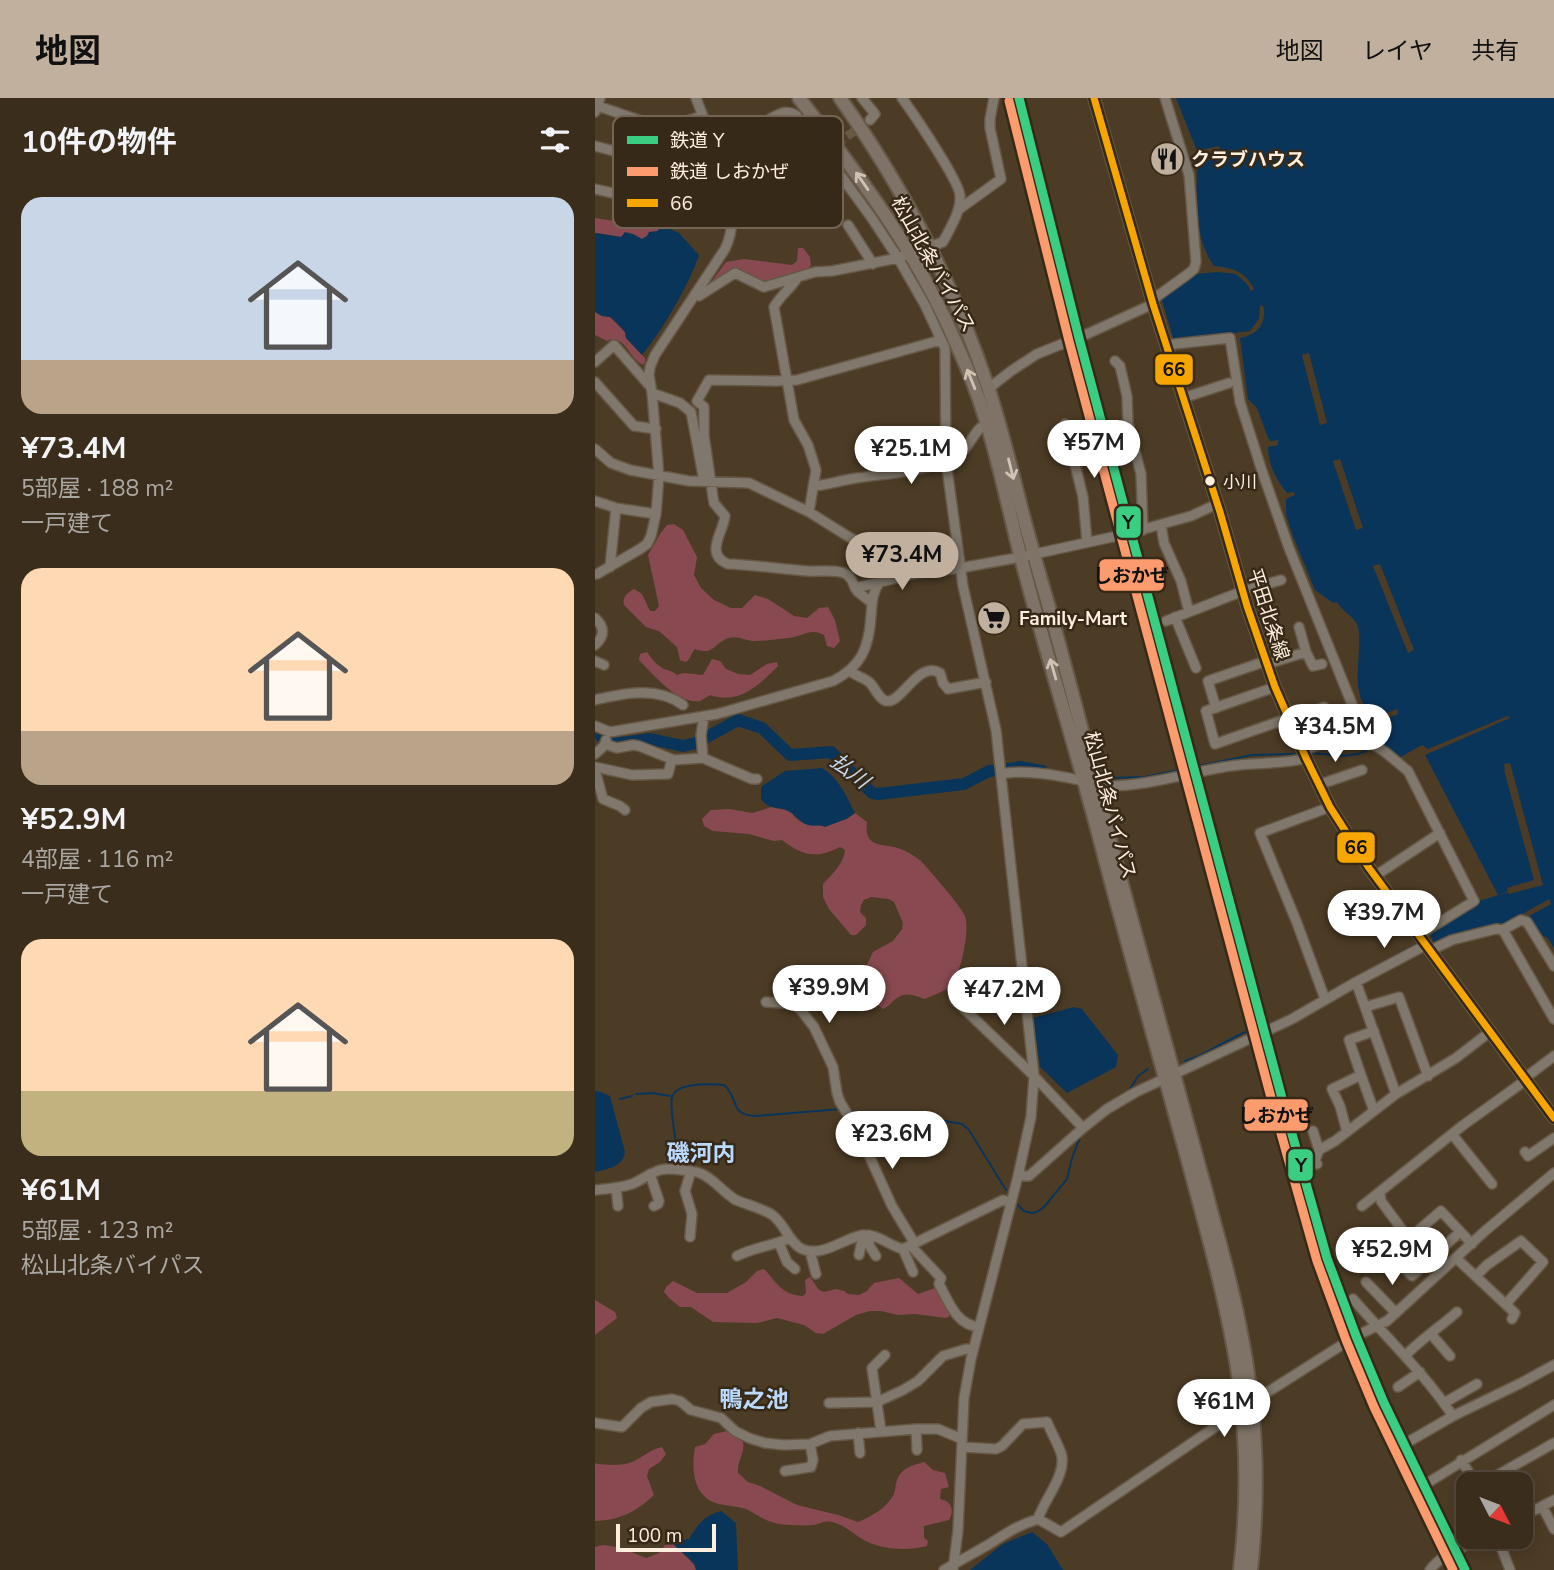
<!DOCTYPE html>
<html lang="ja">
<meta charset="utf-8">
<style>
:root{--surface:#3a2d1c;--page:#413525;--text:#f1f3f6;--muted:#aba8a3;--line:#54493b;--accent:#c0b09d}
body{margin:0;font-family:"Nunito Sans","Noto Sans JP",sans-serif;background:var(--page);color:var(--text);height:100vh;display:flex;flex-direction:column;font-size:26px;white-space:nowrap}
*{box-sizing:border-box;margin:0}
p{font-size:23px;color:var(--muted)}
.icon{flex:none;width:38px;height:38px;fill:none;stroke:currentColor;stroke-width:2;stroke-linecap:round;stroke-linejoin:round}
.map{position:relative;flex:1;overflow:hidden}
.side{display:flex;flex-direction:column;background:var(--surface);width:595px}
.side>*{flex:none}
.needle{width:46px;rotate:132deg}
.buttons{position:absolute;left:861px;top:1374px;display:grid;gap:14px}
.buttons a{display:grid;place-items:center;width:77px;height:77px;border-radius:14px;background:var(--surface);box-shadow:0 4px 18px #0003,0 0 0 2px var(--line);font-size:35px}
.scale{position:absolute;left:21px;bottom:18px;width:100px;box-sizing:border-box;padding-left:7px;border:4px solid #feeedd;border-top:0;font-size:19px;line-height:24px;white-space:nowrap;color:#feeedd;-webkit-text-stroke:5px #372918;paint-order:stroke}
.price{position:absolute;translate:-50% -60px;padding:0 16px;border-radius:24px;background:#fff;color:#222;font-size:23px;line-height:46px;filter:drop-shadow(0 2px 4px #0008)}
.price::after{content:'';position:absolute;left:50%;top:42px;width:21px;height:16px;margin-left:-10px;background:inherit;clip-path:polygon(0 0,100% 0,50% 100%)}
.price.active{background:var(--accent);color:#111}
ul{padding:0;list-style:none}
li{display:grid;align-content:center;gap:14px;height:371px;padding:0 21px}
li span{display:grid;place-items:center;height:217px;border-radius:21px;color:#555}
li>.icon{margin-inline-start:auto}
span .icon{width:126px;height:126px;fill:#fffc;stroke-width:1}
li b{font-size:30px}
h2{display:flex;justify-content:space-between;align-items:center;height:84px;padding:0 21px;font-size:30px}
header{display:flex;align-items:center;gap:42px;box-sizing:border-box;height:98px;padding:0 35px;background:var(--accent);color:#111}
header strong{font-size:33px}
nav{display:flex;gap:38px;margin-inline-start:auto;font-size:24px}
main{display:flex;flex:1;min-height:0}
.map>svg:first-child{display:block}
.green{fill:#884a50}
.water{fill:#0a355b}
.pier{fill:#4d3c25}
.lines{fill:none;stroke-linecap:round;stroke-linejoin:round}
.stream{stroke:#0a355b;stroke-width:2}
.river{stroke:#0a355b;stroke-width:12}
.minor-tunnel{stroke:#685741;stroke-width:9;stroke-dasharray:9 4.5;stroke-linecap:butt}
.minor-casing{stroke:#665846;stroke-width:12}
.major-casing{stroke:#665846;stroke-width:14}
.highway-casing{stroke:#665846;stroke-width:16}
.minor{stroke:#80786c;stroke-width:9}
.major{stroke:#827666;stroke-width:10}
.highway{stroke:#7e7366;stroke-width:12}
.bus-1-casing{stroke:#372918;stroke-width:12}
.bus-1{stroke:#f7a600;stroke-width:7}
.rail-1-casing{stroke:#372918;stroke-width:14}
.rail-2-casing{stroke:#372918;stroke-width:14}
.rail-1{stroke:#3ace82;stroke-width:9}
.rail-2{stroke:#fc9b6d;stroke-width:9}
.oneway{stroke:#d1c3b3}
.bus-dot{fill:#feeedd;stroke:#372918;stroke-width:2.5}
.labels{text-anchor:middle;stroke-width:5;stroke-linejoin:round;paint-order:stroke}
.bus-label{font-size:17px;fill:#feeedd;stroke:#372918;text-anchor:start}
.poi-label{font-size:19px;font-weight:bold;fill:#feeedd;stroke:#372918;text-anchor:start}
.street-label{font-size:19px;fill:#feeedd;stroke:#372918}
.water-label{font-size:21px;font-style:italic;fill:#c7daef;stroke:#372918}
.quarter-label{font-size:23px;font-weight:bold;fill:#badafd;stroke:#372918}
.key{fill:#372918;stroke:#736453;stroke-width:2}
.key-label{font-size:19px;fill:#feeedd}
.line-badge{stroke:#372918;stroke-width:2.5}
.pale-badge-label{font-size:19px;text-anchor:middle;font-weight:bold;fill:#111}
</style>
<header>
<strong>地図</strong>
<nav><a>地図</a><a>レイヤ</a><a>共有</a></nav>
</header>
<main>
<section class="side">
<h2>10件の物件<svg class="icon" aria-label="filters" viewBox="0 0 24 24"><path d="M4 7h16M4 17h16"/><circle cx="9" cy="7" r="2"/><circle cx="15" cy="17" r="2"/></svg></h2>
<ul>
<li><span style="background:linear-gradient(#c9d6e8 75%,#b9a48a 0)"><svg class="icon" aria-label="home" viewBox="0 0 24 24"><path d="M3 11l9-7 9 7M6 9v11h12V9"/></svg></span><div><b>¥73.4M</b><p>5部屋 · 188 m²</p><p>一戸建て</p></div></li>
<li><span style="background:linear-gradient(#ffd9b3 75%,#b9a48a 0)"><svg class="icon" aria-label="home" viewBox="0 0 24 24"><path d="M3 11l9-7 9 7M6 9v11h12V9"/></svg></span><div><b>¥52.9M</b><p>4部屋 · 116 m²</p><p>一戸建て</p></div></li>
<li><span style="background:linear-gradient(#ffd9b3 70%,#c2b280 0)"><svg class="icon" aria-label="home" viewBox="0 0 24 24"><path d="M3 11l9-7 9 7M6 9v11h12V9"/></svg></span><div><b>¥61M</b><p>5部屋 · 123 m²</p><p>松山北条バイパス</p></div></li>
</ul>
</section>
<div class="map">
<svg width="959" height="1472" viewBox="0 0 959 1472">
<rect width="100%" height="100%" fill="#4d3c25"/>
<!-- green -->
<path class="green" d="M49 111 72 116 77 119V125L74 129 68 128 62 134 47 141 38 136 26 139 1 135 0 136V120L26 124Z
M203 150H208L215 159 216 167 213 171 181 185 170 187 149 175 116 190 114 187 131 164 149 161 197 167 202 163Z
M0 214 7 218 15 219 30 234 31 240 50 260V264L48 267C34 261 30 235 12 243L0 237Z
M79 426 88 432 102 459 99 477 106 490 119 502 136 510H147L160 497 173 501 199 518 212 520 224 510 233 509 240 522 245 543 239 550 232 548 229 537C216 529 207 539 193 540 182 541 171 543 160 543 151 543 143 537 134 540 118 545 120 558 100 551 96 555 96 561 91 564L85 562 82 549 64 533 51 529 29 507C27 499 32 495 39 491L47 496 55 513H60L64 508 53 457 65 436 72 427Z
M52 554C56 560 61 566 67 570 73 573 77 572 82 577L89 575 108 577 117 561 125 563 131 571 143 576 155 577 172 566 182 564 183 568C164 587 144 607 115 597 114 598 107 602 105 603 83 607 58 576 44 562L45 556Z
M177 709C183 711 188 711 193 713 203 717 194 715 202 721 214 731 237 727 251 721 254 720 257 717 260 715L272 724C268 753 291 744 308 752 313 754 321 759 326 763 334 772 366 808 370 818 375 831 366 880 354 889 348 894 338 897 330 901 320 898 311 893 302 900 296 904 295 908 288 911L283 907 284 897 289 890 286 887 279 886 271 869 278 854 298 843 307 831 308 825 299 804 294 801 276 799 269 802 266 807 265 814 271 820V827L261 837H256L234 811 228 799V786C237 776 249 766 250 752L245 749C221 761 208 758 187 742L179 743 154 736 118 733 109 728 107 721 116 712 134 711 157 715Z
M169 1171C182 1184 186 1197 208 1198L211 1195 210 1182 215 1179 224 1192 229 1194 241 1191 249 1193 253 1196 264 1197 272 1193 279 1185 304 1180 323 1196 340 1190 348 1191 357 1217 351 1220 320 1216 303 1217 286 1213H275L261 1217 228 1236 221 1235 209 1227 182 1220 162 1225 118 1224 96 1209H85L74 1200 69 1194 71 1189 78 1183 102 1195H132L151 1184 162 1173Z
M0 1202 20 1214 22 1220 0 1237Z
M132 1333 148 1344C150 1355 142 1363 143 1375L153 1384 165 1388 202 1407 243 1417 263 1424C277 1418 290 1411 298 1398 301 1392 300 1387 302 1382 306 1370 318 1367 329 1364L338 1372 350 1375 354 1389 346 1391 345 1401C356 1403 360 1412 354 1422L329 1428V1440L333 1443 332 1448C313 1453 287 1452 269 1442 258 1436 250 1427 237 1424 229 1422 224 1427 217 1427 210 1428 202 1427 195 1427 184 1427 174 1424 165 1419 160 1416 156 1413 151 1411 142 1408 133 1408 124 1406 98 1400 96 1371 100 1349L110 1346 119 1336Z
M67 1349 71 1356 65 1364 54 1371 52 1378 59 1397C41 1414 25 1422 0 1423V1365L2 1366C13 1367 27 1368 37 1364 49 1359 52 1353 67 1349Z
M77 1443 80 1448 100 1467 101 1472H0V1449C15 1443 37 1455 51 1460L64 1455 70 1447Z"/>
<!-- water -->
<path class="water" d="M581 0H959V850L952 839 947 838 934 818 956 806 954 801 926 817 925 818 907 829 898 827 839 845 834 834 880 809 884 803 903 797 830 657 915 620 913 618 833 651 827 647 804 660 799 655 780 645 772 629 803 616 802 611 781 619C750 600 769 557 763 529 760 518 747 514 742 504L738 505 720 492 698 438 691 417V401L700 397 699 394 692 395C682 383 673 366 673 349L683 347V342L676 343 673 340 662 310 653 301 645 240C662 236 670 229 669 210L667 207 665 208 664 221 655 233 579 243 566 199 599 176 623 174 641 176 652 186 656 193 659 191C650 173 637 170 619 168 597 138 602 94 602 58L625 53 624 48 602 53Z
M68 128 84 135 104 157C94 187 67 233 47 257L31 240 30 234 22 225 15 219 7 218 0 214V136L1 135 26 139 30 134 38 136 47 141 52 138 54 134 62 133Z
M227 670C243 679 252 699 260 715L251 721 230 729C223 726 220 729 213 727 205 725 202 718 195 714 184 707 175 714 166 701V692L167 688 190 673Z
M479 909 487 911 523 957 521 969 472 995 445 969 438 920Z
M0 993 6 994 15 998 30 1054C28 1069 12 1071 0 1074Z
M126 1413 141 1425 143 1472H101C99 1460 83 1454 77 1443L94 1441C101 1428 111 1416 126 1413Z
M437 1434 452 1446 468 1472H375L408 1446Z"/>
<!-- pier -->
<path class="pier" d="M714 255 732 325 725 327 707 257Z
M745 361 768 430 761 432 738 363Z
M785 466 819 552 813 555 778 468Z
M915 665 948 787 914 796 913 794 903 797 913 793 912 790 939 782 909 672 910 671 909 666Z"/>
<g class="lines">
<!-- stream -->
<path class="stream" d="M715 655C733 656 754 661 771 653
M515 680 550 679 657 657 699 656
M732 895 822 846
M693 918 724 900
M590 963 604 958 648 935 688 921
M534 993 543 978 553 971
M41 996 57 995 75 998
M25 1001 37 998
M255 1013 272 1016 284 1021 301 1032H309L345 1022 367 1026 374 1032 411 1092
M82 1068 83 1061C82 1049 74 1008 77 999 82 984 116 986 129 987 145 1001 133 1016 160 1018L246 1011
M422 1106 429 1113 436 1115 442 1114 449 1109 472 1081 477 1060 486 1037"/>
<!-- river -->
<path class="river" d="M0 632 7 639 19 646 56 641 88 648 101 645 143 622 167 630 195 657 236 654 277 695 283 696 369 686 394 673 403 672
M409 672 425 669 447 673"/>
<!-- minor-tunnel -->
<path class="minor-tunnel" d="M230 54 268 27"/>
<!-- minor casing -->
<g class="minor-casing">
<path id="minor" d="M101 0C116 42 152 108 130 151L60 257 55 269 54 277 57 295 85 305 96 314 109 383
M267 0 280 16 275 22
M0 7 58 27 71 30 97 113
M0 14 5 0
M175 21C184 16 191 11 201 17L226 57
M71 30 107 18
M0 48 84 70
M230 54 226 57 240 77 246 78 276 119 303 160 330 207 350 250 351 363 368 488 401 632 439 978 436 1019 423 1078 376 1261 369 1300 363 1432 358 1472
M0 91 114 117 136 112
M363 112 406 81 395 30V21L399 0
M253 127 278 166
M203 179C196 190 185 198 179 209L199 322 213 347 221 372 214 414
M100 196 104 198 140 175 169 189 220 174 237 173 303 160 348 144C355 130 366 114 365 98 365 84 318 15 307 0
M557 202 593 176 599 171 601 164 594 77 570 0
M346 242 202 282 181 283 114 282 102 303 109 309V337L118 399 119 405 130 418C128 435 109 456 133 466 159 467 186 471 212 473 222 474 243 471 251 476 256 479 258 484 260 490L323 475 365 470 426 459 531 436 596 418 622 406
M571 247 635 240 645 304 667 373 694 450 767 631 773 643 790 654 813 673 879 803 824 837
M520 263 525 268 532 298 533 326 546 376 548 432
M0 264 19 247 54 287
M0 284 39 328 61 331
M393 291 416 273 442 256 492 236 558 206
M588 300 634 285
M470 326 488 399 492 444
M0 351 16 365 35 372 94 383 154 385 214 414 254 439 323 475
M218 388C232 387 243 383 256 381 291 375 331 375 363 357 377 348 378 331 392 326
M0 403 21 410 61 416
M566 427 569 445 586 483 594 514
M15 469 21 410
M0 476H2L45 451 52 446 56 438 61 416 64 378 57 295
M260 490 263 494 277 505
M580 519 601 570
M0 520C10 529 10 538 0 547
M571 523 648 493 686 482
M711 554 718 568 727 566
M0 563 9 567
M672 566 711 554 704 529
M255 573C261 578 269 580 274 584 280 589 282 598 289 602 305 611 322 561 345 575L348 585 353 591 391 584
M680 589 611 613 620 646 694 620
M0 602C29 595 62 588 88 607
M621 610 613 583 671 563
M695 623 729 609
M0 628 15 634 122 616 238 583C267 568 274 549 276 518 277 506 277 495 284 485
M10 646 22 650 38 647 44 648 79 662 108 660 157 681H162
M708 653 766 630
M0 656 9 648 11 642
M108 660 106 637 109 618
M0 669 37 677 73 676 77 661
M0 672 8 701 25 708 30 712
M406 676C430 671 468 678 492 684 499 686 505 688 513 688 555 688 594 674 636 668 660 664 687 667 711 660
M723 687 767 672
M780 778 845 735
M908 832 926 822 932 824 959 868
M836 852 857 842 901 831 908 832 959 921
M761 884 801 996
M359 901 439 978 488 1030
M730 901 702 825 665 735 735 709
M171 904 198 906 205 911 219 929 238 969 242 995 245 1004 264 1035 297 1108 320 1146
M770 909 804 899 833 978
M766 977 754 942 779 933
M930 980 959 958
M718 1033 724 1052 720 1062 722 1066
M752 1034 745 1008 737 991 766 977 779 1013
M857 1036 897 1086
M724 1052 740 1043 801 996 861 960 896 933
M930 1054 933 1058 959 1040
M55 1076 64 1103 63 1106 59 1108
M423 1078H434L488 1030 512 1011 541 994 697 921 761 884 831 847
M21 1090 23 1108
M0 1092C12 1091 25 1090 37 1086 47 1082 55 1075 65 1072 73 1070 79 1071 86 1072 93 1073 101 1073 107 1076 120 1082 129 1095 141 1102 153 1107 165 1110 176 1116 190 1125 193 1144 207 1151 227 1160 249 1140 268 1137 284 1136 294 1148 308 1151L408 1102 416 1105
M785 1095 786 1103 814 1141
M767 1108 867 1028 931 982
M865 1134 817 1178 796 1156 846 1113 877 1146
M274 1137V1147L281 1158
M95 1139 97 1116 90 1093 96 1073
M184 1145 192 1164 200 1171
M316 1148 346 1180 344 1186C354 1204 361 1227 384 1229
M308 1151 318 1174
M215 1153 221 1176
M264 1157 268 1137
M142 1158C159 1149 178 1148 195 1140
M861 1160 920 1215 917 1221
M881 1178 892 1167 926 1143 948 1164 911 1206
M771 1184 801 1215
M758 1201C792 1240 829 1275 858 1318
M836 1236 855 1258
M810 1258C825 1242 845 1229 862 1214
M803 1289 825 1274
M234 1305 282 1304 308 1292 323 1283 348 1258 371 1251 378 1252
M849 1305 882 1286
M0 1325 27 1329 46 1310 56 1304 77 1301 85 1303 96 1312 126 1320 140 1333 154 1340 170 1345 189 1347 215 1346 235 1338 321 1331H343L367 1341
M321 1331 322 1352
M286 1333 277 1270 290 1257
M263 1335 265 1355
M813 1344 858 1318 926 1285 959 1267
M367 1349 401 1351 407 1348 428 1326 452 1324C456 1334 462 1344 466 1355 473 1376 449 1401 443 1421
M866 1362 881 1386
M190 1373 216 1369 218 1362 215 1346
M834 1384 959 1307
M887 1386 959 1345
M947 1408 959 1431
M926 1419 959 1402
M902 1438 915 1472
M349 1472C364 1463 379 1455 393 1447 412 1435 421 1428 443 1421L466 1434 657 1304 761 1238 792 1223 890 1133 959 1075
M835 1472C847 1455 871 1449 889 1438"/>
</g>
<!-- major casing -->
<g class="major-casing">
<path id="major" d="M499 0 558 206 625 414 652 508 680 589 711 660 735 709 774 770 959 1020"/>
</g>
<!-- highway casing -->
<g class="highway-casing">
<path id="highway" d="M204 0C263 76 322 154 360 243 372 269 383 296 391 323 405 368 414 414 426 460 451 556 481 650 506 746 533 850 563 953 591 1056 610 1126 630 1197 642 1269 652 1336 653 1405 645 1472
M245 0C308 89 358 185 393 289 411 343 422 398 438 453 444 476 451 498 457 520 482 610 504 700 528 790 556 893 585 995 612 1097 623 1140 636 1182 644 1225 661 1305 665 1391 656 1472"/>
</g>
<!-- minor -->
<use href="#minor" class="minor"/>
<!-- major -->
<use href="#major" class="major"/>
<!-- highway -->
<use href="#highway" class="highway"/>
<!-- bus-1 casing -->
<g class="bus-1-casing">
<path id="bus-1" d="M499 0 558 206 625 414 652 508 680 589 711 660 735 709 774 770 959 1020"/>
</g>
<!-- bus-1 -->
<use href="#bus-1" class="bus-1"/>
<!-- rail-1 casing -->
<g class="rail-1-casing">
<path id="rail-1" d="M424 0 484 240 688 1004 732 1160 761 1238 789 1305 870 1472"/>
</g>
<!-- rail-2 casing -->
<g class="rail-2-casing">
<path id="rail-2" d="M414 3 474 243 678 1007 722 1163 751 1242 779 1309 858 1472"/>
</g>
<!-- rail-1 -->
<use href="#rail-1" class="rail-1"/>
<!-- rail-2 -->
<use href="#rail-2" class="rail-2"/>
</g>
<!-- one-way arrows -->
<defs><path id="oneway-shaft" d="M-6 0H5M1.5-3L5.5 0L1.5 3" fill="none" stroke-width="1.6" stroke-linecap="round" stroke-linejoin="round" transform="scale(1.75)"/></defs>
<g class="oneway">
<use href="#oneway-shaft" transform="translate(267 83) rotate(-125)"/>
<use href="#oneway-shaft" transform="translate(376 281) rotate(-112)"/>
<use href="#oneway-shaft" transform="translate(416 371) rotate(76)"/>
<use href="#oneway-shaft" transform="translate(458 571) rotate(-106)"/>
</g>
<!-- icons -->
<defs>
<g id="restaurant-disc" transform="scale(1.75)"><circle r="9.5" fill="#c0b09d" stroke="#372918"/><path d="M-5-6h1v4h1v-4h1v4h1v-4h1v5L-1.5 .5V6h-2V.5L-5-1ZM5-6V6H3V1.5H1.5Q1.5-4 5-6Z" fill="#111"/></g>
<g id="supermarket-disc" transform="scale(1.75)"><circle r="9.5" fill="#c0b09d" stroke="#372918"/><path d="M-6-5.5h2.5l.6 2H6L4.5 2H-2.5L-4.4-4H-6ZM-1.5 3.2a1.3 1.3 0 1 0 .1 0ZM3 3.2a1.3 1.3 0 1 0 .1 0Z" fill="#111"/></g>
</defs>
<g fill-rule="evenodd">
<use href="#restaurant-disc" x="572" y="61"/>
<use href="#supermarket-disc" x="399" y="520"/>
</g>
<!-- markers -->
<circle class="bus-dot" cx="615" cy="383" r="6"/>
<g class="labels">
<!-- bus labels -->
<g class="bus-label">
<text x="628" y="390">小川</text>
</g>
<!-- poi labels -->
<g class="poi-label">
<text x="596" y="68">クラブハウス</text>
<text x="424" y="527">Family-Mart</text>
</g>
<!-- street labels -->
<g class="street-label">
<text transform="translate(339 166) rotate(61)" y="7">松山北条バイパス</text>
<text transform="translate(674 516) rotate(72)" y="7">平田北条線</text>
<text transform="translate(516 707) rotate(75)" y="7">松山北条バイパス</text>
</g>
<!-- water labels -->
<g class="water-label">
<text transform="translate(255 673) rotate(38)" y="7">払川</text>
</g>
<!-- quarter labels -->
<g class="quarter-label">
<text x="106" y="1063">磯河内</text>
<text x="159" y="1309">鴨之池</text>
</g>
</g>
<!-- legend -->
<rect x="18" y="18" width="230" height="112" rx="10" class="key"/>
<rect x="32" y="38" width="31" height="8" fill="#3ace82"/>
<rect x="32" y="69" width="31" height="9" fill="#fc9b6d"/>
<rect x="32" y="101" width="31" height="8" fill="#f7a600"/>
<g class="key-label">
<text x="75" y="49">鉄道 Y</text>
<text x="75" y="80">鉄道 しおかぜ</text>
<text x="75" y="112">66</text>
</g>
<g class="line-badge">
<rect x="559" y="255" width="40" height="33" rx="7" fill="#f7a600"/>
<rect x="520" y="407" width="27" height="34" rx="7" fill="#3ace82"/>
<rect x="503" y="460" width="67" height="34" rx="7" fill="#fc9b6d"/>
<rect x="741" y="733" width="40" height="33" rx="7" fill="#f7a600"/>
<rect x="648" y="1000" width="66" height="34" rx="7" fill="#fc9b6d"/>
<rect x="692" y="1050" width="27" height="34" rx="7" fill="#3ace82"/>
</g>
<g class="pale-badge-label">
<text x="579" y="278">66</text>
<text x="533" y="431">Y</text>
<text x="536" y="484">しおかぜ</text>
<text x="761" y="756">66</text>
<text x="681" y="1024">しおかぜ</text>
<text x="706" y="1074">Y</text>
</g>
</svg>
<div class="buttons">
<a><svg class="needle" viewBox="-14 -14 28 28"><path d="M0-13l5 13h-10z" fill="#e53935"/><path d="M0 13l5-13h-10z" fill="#aba8a3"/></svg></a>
</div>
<div class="scale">100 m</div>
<b class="price" style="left:499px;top:382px">¥57M</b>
<b class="price" style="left:316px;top:388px">¥25.1M</b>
<b class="price active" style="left:307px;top:494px">¥73.4M</b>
<b class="price" style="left:740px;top:666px">¥34.5M</b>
<b class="price" style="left:789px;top:852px">¥39.7M</b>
<b class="price" style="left:234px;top:927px">¥39.9M</b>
<b class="price" style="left:409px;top:929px">¥47.2M</b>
<b class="price" style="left:297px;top:1073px">¥23.6M</b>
<b class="price" style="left:797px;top:1189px">¥52.9M</b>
<b class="price" style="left:629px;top:1341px">¥61M</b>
</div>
</main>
